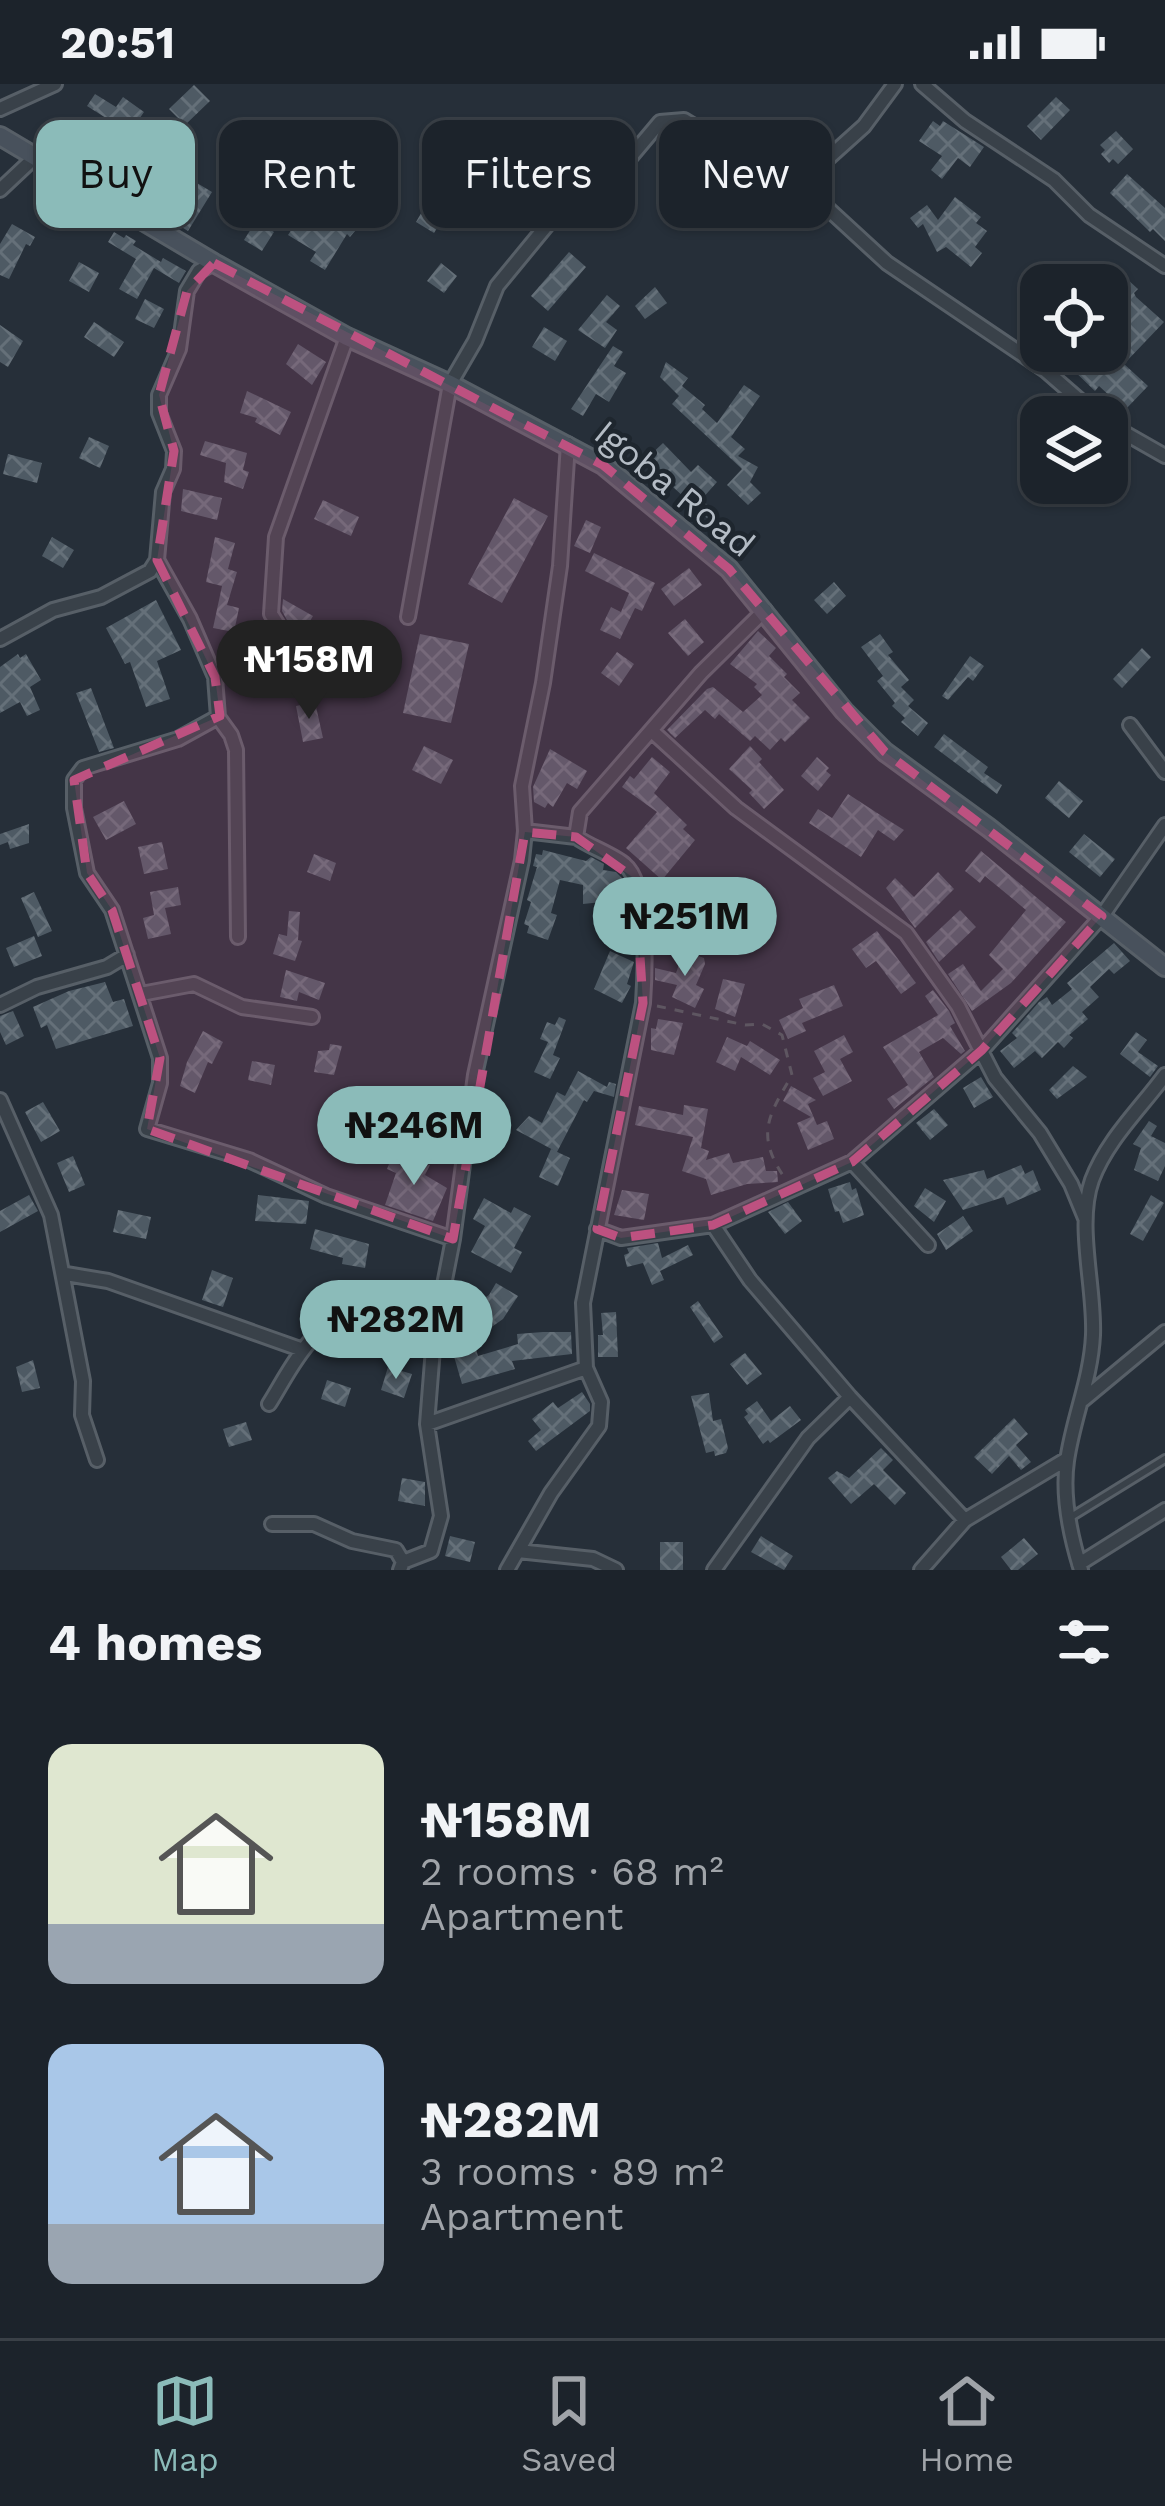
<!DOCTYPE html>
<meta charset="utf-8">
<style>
:root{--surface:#1c232b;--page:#252b33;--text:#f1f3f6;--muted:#a0a4a9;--line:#3a4047;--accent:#8bbbb9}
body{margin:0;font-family:"Work Sans",sans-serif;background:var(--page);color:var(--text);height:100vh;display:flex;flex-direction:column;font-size:45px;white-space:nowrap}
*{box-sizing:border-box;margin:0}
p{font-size:39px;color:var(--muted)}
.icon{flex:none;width:66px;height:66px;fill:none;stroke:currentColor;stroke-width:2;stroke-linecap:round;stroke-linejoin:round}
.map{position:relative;height:1486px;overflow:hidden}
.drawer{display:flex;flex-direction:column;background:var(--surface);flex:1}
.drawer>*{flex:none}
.top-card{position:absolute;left:36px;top:36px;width:1095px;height:108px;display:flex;gap:24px}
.tools{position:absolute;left:1020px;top:180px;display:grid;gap:24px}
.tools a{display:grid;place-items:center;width:108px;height:108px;border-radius:24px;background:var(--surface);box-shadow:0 3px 9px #0004,0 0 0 3px var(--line);font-size:60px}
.price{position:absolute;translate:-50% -102px;padding:0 27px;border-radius:42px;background:var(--accent);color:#111;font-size:39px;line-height:78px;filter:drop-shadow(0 3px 6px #0008)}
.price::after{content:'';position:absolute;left:50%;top:72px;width:36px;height:27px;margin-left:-18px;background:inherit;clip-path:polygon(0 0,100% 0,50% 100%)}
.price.current{background:#222;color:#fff}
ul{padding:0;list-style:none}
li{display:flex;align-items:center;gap:36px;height:300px;padding:0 48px}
li span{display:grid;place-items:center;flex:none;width:336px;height:240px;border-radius:24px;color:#555}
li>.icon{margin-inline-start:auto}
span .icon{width:144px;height:144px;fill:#fffc;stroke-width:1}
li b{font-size:51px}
h2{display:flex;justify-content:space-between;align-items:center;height:144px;padding:0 48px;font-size:51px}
.tag{padding:0 42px;border-radius:24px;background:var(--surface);box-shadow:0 3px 9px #0004,0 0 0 3px var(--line);font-size:42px;line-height:108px}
.tag.current{background:var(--accent);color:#111}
.status{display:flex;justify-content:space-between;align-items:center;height:84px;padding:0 60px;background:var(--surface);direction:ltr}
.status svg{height:33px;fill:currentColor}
.tabs{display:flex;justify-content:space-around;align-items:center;height:168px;border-top:3px solid var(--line);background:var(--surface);font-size:33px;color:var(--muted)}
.tabs a{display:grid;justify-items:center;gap:6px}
.tabs .current{color:var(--accent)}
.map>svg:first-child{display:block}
.building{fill:url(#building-cross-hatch)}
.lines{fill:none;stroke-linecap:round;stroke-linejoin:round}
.lane-casing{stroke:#575f67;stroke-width:12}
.street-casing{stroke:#575f67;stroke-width:18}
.secondary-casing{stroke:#575f67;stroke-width:22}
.path{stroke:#475859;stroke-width:3;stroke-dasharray:9 9;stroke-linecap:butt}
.lane{stroke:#394149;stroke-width:6}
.street{stroke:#394149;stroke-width:12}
.secondary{stroke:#48515c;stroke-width:16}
.marked{fill:#bd5180;fill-opacity:0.2;stroke:#bd5180;stroke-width:9;stroke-dasharray:24 15;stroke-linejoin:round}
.labels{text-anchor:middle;stroke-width:9;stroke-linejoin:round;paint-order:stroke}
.street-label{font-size:36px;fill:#b4bcc5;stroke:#1e262e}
</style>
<div class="status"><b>20:51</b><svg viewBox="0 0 49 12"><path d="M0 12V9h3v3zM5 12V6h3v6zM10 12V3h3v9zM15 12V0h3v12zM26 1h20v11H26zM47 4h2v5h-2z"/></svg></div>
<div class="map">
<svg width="1165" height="1486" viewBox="0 0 1165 1486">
<defs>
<pattern id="building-cross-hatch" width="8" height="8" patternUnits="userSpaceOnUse" patternTransform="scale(3)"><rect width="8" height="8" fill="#4e5a64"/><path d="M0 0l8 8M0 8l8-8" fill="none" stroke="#657079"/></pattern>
</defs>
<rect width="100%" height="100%" fill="#262f39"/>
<!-- building -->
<path class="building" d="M194 1 210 17 185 41 169 25Z
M95 10 116 23 123 13 144 28 124 57 116 52 93 92 81 85 87 75 69 59 81 45 94 55 106 34 87 22Z
M1056 13 1070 26 1041 56 1027 42Z
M933 37 940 42 943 37 984 63 970 83 958 74 942 95 931 86 942 72 919 57Z
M271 39 288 51 271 78 253 67Z
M1116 47 1133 65 1118 80 1113 75 1109 79 1101 70 1105 66 1100 61Z
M171 58 182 64 168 88 189 101 192 96 212 108 188 147 175 139 181 128 175 124 178 120 145 103Z
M713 76 734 91 722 108 701 93Z
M477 86 496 97 499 92 525 109 515 125 468 101Z
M1127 90 1165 124V157L1153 145 1150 148 1110 109Z
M233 96 260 113 246 136 219 119Z
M313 113 343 130 349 122 365 135 350 153 347 150 325 186 310 177 316 168 288 151Z
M955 113 981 133 976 139 987 147 975 163 982 169 971 183 946 163 937 168 923 140 918 144 910 134 927 121 938 136Z
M427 119 445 131 434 149 416 138Z
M256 137 274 148 262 167 244 156Z
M12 140 35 153 30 162 26 160 9 195 0 191V160Z
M114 148 124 154 126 151 136 157 133 161 161 178 163 174 186 187 179 199 154 184 137 215 119 205 136 175 108 158Z
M569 168 586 183 548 227 531 212Z
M79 178 99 189 89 208 69 197Z
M441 179 457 192 444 209 427 197Z
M1117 195 1123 200 1127 195 1138 205 1134 209 1136 213 1164 238 1124 280 1148 302 1125 326 1099 302 1095 307 1066 279 1059 284 1041 267H1072L1085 284 1107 267 1125 245 1107 229V206Z
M655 203 667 219 645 235 635 222Z
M607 211 620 222 606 238 617 246 605 264 578 246Z
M145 215 164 225 154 244 135 235Z
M94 238 124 258 114 273 84 253Z
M0 241 23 257 8 283 0 278Z
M544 243 567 257 555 277 532 263Z
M298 260 326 278 312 301 286 280Z
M613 262 623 268 614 282 626 289 609 318 596 310 583 332 571 325Z
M666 278 688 294 682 302 705 321 702 325 717 339 744 301 760 312 731 353 745 365 738 372 758 383 750 398 761 409 748 421 727 401 742 385 672 320 679 312 660 293Z
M247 307 291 328 280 351 255 338 257 334 240 329Z
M89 353 109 362 100 384 79 374Z
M205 357 247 369 243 386 249 388 243 405 224 398 226 379 200 371Z
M663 359 691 388 698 381 717 398 701 416 717 428 710 437 673 403 676 401 666 392 664 395 645 376Z
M8 370 42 379 37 399 3 390Z
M183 405 222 414 217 436 181 427Z
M514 414 548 432 502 519 468 500Z
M323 416 359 433 351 452 314 435Z
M586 436 601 443 590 469 574 462Z
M52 453 74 466 63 484 42 472Z
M215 453 235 459 228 485 237 488 227 521 239 524 234 548 213 544 222 502 206 498Z
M594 469 655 499 642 527 635 524 620 555 600 546 611 523 621 528 629 509 585 487Z
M689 484 702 501 674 522 661 505Z
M834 498 846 512 827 530 814 516Z
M283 515 313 532 304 547 288 538 282 527Z
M156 516 181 566 157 577 170 615 146 623 130 578 125 580 106 544Z
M685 535 704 558 688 572 668 549Z
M758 547 776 564 769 572 787 590 784 593 800 609 792 616 810 634 785 658 781 654 770 666 755 652 750 657 719 630 715 635 705 626 675 654 667 646 707 605 713 603 743 628 762 611 754 603 757 600 730 580Z
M420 550 469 560 451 639 403 629Z
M880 550 893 568 888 571 909 596 901 603 914 616 908 622 928 639 918 652 901 638 905 634 892 622 895 619 877 597 883 592 861 563Z
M1142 564 1151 573 1122 604 1113 595Z
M617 568 634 580 619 602 601 589Z
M18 570 20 574 26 570 41 596 30 603 40 626 27 632 20 618 0 629V583Z
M970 572 984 582 973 597 968 593 948 616 942 612Z
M91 604 114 664 99 668 76 609Z
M315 618 323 654 303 658 296 622Z
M944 650 988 683 984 689 1002 701 997 710 934 663Z
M424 662 453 676 441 700 412 686Z
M750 662 762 675 759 678 784 706 764 725 749 709 752 706 729 685Z
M550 665 587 687 577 705 567 699 553 723 548 719 545 724 534 718 533 703Z
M652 673 670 688 654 709 687 741 683 745 695 756 662 796 626 764 657 728 622 703 630 692 634 695Z
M817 673 829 684 826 687 831 691 818 707 801 692Z
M1059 697 1083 717 1069 734 1045 714Z
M848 710 888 736 904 746 894 757 878 746 861 773 809 739 818 725 832 734Z
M124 717 136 740 106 756 93 733Z
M29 740V759L10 765 8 758 0 761V750Z
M1084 750 1115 775 1100 793 1069 768Z
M162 758 168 785 144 790 138 763Z
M543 766 586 777 591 773 604 780 603 786 616 788 623 795 621 816 583 820V801L560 796 551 829 557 831 548 856 527 849 529 842 524 840 531 818 527 816 537 783 533 782 536 770 542 771Z
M981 767 1066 838 1011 899 972 927 948 890 963 880 981 907 1003 885 989 871 1026 826 985 792 980 799 965 787Z
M314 770 336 779 330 797 307 788Z
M938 788 954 805 915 844 886 804 895 794 914 813Z
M178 803 181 821 165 824 171 850 148 855 143 834 154 831 150 808Z
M34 808 52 847 38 853 21 814Z
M960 826 976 843 939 878 926 858Z
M289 827 300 828 298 856 302 857 295 877 273 870 279 850 287 852Z
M877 847 916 899 901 910 876 877 866 884 852 865Z
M34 852 42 872 14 883 6 864Z
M1114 859 1130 877 1114 890 1109 885 1090 903 1099 913 1082 928 1088 935 1069 951 1073 954 1064 964 1058 958 1042 974 1035 967 1014 984 1000 967 1017 954 1012 949 1039 918 1047 913 1052 921 1072 905 1067 899Z
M610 867 634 878 627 900 631 902 622 919 594 905Z
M684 867 704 874 705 880 696 901 704 905 695 924 672 913 677 901 655 896V884L676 889Z
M286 886 325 899 319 916 299 908 297 917 280 913Z
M723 895 745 900 735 933 715 925Z
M105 898 113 918 124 915 133 942 56 965 47 941 41 944 33 923 69 907Z
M834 901 843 922 802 939 806 947 788 955 779 936 803 924 799 915Z
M933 906 949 927 955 939 950 942 965 967 961 970 943 954 919 968 934 993 894 1025 887 1015 908 1001 883 963 938 931 925 912Z
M13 927 24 952 6 961 0 948V932Z
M559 933 566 936 553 971 560 974 550 995 534 988 548 958 540 955 547 938 555 941Z
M658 935 683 939 674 971 651 966V944L656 945Z
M203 947 223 958 212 980 208 978 195 1009 180 1002 187 978Z
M1136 948 1147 956 1138 968 1158 982 1150 993 1120 970Z
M844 951 853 968 840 975 852 997 823 1012 813 994 825 988 814 967Z
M727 953 747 962 750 957 780 976 770 991 741 973 735 987 716 978Z
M330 960 342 962 334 991 314 988 318 967 329 966Z
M252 977 275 981 271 1001 248 996Z
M1073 982 1087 993 1057 1015 1049 1006Z
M578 987 607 1003 609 998 616 1000 614 1013 594 1007 587 1018 584 1016 557 1068 516 1046 529 1032 542 1039 557 1008 565 1012Z
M981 993 993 1013 974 1024 963 1004Z
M791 1002 816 1016 808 1020 817 1041 827 1037 834 1055 808 1066 797 1039 811 1033 783 1017Z
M43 1018 60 1047 41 1058 25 1028Z
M684 1021 708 1025 701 1064 709 1067 706 1076 729 1069 733 1079 763 1073 766 1087H777L778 1098 747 1100 711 1111 706 1095 682 1087 693 1053 635 1041 639 1022 683 1031Z
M934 1025 948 1041 930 1056 916 1039Z
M1149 1037 1157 1042 1151 1052 1165 1059V1082L1158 1097 1134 1086 1141 1064 1133 1060Z
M551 1065 570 1074 558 1102 539 1093Z
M394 1067 430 1081 425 1091 447 1104 433 1137 385 1121 396 1089 387 1085Z
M73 1072 85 1101 69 1108 57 1079Z
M1021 1081 1025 1090 1033 1086 1041 1106 1007 1121 1004 1113 963 1126 943 1096 984 1086 987 1095Z
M850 1098 852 1106 856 1104 864 1131 843 1139 839 1127 835 1128 828 1105Z
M925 1104 946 1117 934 1138 914 1122Z
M622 1106 649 1110 644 1136 614 1131Z
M29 1111 38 1127 0 1148V1127Z
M258 1111 309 1117 306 1140 255 1137Z
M1151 1111 1164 1119 1143 1157 1130 1150Z
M484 1114 511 1129 514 1123 531 1132 514 1164 522 1168 511 1189 471 1168 485 1142 473 1135Z
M788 1118 802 1137 785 1150 768 1128Z
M118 1126 151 1133 146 1155 113 1148Z
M963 1132 973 1147 946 1166 937 1150Z
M315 1145 369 1160 365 1184 342 1180 343 1174 310 1165Z
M658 1159 662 1174 688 1161 693 1171 660 1187 664 1196 652 1201 643 1179 627 1183 624 1171 629 1169 627 1164Z
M212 1186 233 1194 223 1223 202 1216Z
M496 1199 518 1212 503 1235 486 1247 470 1224 489 1211Z
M698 1217 723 1253 714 1259 690 1223Z
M616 1228 618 1273H598V1251H603L601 1229Z
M471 1248 478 1272 518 1260 517 1250 543 1248H571L572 1270 512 1277 515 1285 462 1300 449 1255Z
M745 1269 762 1290 747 1301 730 1280Z
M33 1276 40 1304 22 1308 16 1283Z
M388 1283 412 1290 404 1314 381 1306Z
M327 1296 351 1304 345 1323 321 1315Z
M582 1308 590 1320V1327L536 1367 528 1357 541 1346 532 1335 553 1318 558 1324Z
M709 1309 713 1337 721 1335 728 1364 726 1369 715 1372 714 1367 706 1369 691 1312Z
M757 1317 771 1337 790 1322 801 1336 770 1359 768 1356 763 1360 744 1333 748 1330 745 1326Z
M1014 1334 1028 1350 1016 1361 1031 1378 1021 1386 1009 1372 992 1390 974 1373Z
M246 1338 252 1356 229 1363 223 1345Z
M881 1364 893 1376 883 1386 906 1409 895 1421 874 1400 851 1420 828 1394 837 1387 849 1394Z
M402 1394 425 1398V1422L398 1417Z
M450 1452 475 1458 470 1478 445 1472Z
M761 1452 793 1472 784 1486 751 1468Z
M1024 1454 1038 1470 1018 1486H1011L1001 1473Z
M660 1458H683V1486H660Z"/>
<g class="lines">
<!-- lane casing -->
<g class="lane-casing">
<path id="lane" d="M1071 1433 1165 1375"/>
</g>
<!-- street casing -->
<g class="street-casing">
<path id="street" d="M922 0 965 37 1054 96 1089 131 1165 182
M0 25 55 0
M795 104 864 42 895 0
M0 106 34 74
M1107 339 1165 372
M157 476 190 535 215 593 218 633 231 651 236 666 238 853
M408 533 450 300 475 257 497 202 557 129 623 82 660 38 684 36 824 121 887 179 1045 286 1099 333
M0 555 53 526 101 513 150 487 157 476 163 408 173 385 174 367 159 329V311L179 265 187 207 199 187 214 179
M327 566 287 555 271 530 276 453 347 253
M218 633 178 655 83 684 74 696V724L87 789 112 826 160 974V999L147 1045 249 1076 326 1112 453 1155
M1130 641 1165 688
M653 648 736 724 906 849 958 922 995 994 1040 1049 1071 1100 1085 1134
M525 747 576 753
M141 910 194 900 242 923 312 933
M0 921 37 903 107 883 127 871
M0 1016 51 1131 83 1297 82 1331 97 1376
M852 1078 928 1161
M713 1141 750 1196 850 1313 965 1436 1067 1375
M597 1145 621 1154 713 1141 852 1078 982 966 1102 832 1165 741
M66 1190 108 1197 300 1265
M1083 1316 1165 1248
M269 1320C290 1287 313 1232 360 1231 383 1230 412 1245 434 1252
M427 1340 586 1284 583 1219 643 919C645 890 649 800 625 781 614 771 590 763 576 753L580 728 701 589 765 526
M272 1440H314L352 1457 396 1466 403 1478 400 1486
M518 1467 593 1475 616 1486
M403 1478 431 1467 441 1432 427 1340 434 1252 453 1155 475 991 522 776 525 747 522 702 543 599 560 482 568 360
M1079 1480 1165 1426
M507 1486 551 1409 599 1342 601 1318 586 1284
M714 1486 808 1354 850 1313
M921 1486 965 1436
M1081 1486C1071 1454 1062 1411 1067 1377 1073 1334 1091 1295 1093 1251 1095 1203 1076 1141 1092 1096 1107 1056 1140 1025 1165 991"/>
</g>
<!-- secondary casing -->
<g class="secondary-casing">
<path id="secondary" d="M0 52 214 179 347 253 450 300 603 381 729 485 844 627 885 668 989 744 1165 883"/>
</g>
<!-- path -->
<path class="path" d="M657 922 745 941 762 940 782 951 792 991C769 1031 755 1050 784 1093"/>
<!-- lane -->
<use href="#lane" class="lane"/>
<!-- street -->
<use href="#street" class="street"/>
<!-- secondary -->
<use href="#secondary" class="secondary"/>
</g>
<!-- marked area -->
<path class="marked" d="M214 179 603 381 729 485 885 668 1102 832 982 966 852 1078 713 1141 621 1154 597 1145 643 919 635 795 576 753 525 748 453 1155 147 1045 160 974 112 826 87 789 74 696 220 632 215 593 157 476 174 367 159 311 187 207Z"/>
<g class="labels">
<!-- street labels -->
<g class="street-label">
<text transform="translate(675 404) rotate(39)" y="13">Igoba Road</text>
</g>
</g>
</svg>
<div class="tools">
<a><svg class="icon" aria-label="locate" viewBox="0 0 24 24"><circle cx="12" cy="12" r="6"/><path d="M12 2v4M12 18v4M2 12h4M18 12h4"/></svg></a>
<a><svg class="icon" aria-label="layers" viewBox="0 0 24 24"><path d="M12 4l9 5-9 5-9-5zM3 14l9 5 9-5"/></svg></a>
</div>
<b class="price current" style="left:309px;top:638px">₦158M</b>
<b class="price" style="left:685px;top:895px">₦251M</b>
<b class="price" style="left:414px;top:1104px">₦246M</b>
<b class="price" style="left:396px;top:1298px">₦282M</b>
<div class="top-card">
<a class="tag current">Buy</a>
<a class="tag">Rent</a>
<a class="tag">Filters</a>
<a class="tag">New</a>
</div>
</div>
<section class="drawer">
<h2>4 homes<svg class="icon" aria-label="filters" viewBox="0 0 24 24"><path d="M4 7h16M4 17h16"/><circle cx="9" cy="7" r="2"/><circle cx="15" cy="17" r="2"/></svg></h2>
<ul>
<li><span style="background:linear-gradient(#dfe7d0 75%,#9aa5b1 0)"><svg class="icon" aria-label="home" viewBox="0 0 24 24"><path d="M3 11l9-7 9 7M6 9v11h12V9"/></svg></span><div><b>₦158M</b><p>2 rooms · 68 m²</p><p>Apartment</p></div></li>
<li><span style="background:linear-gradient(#a9c7e8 75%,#9aa5b1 0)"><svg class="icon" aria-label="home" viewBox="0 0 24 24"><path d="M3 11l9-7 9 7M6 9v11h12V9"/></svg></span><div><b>₦282M</b><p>3 rooms · 89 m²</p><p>Apartment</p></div></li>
</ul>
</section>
<nav class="tabs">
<a class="current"><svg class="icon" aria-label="map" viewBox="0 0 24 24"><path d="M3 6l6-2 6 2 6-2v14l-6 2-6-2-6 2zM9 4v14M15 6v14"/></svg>Map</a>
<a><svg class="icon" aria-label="saved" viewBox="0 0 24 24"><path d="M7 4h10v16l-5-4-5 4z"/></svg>Saved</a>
<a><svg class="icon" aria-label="home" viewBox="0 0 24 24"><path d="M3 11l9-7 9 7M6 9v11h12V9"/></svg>Home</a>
</nav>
